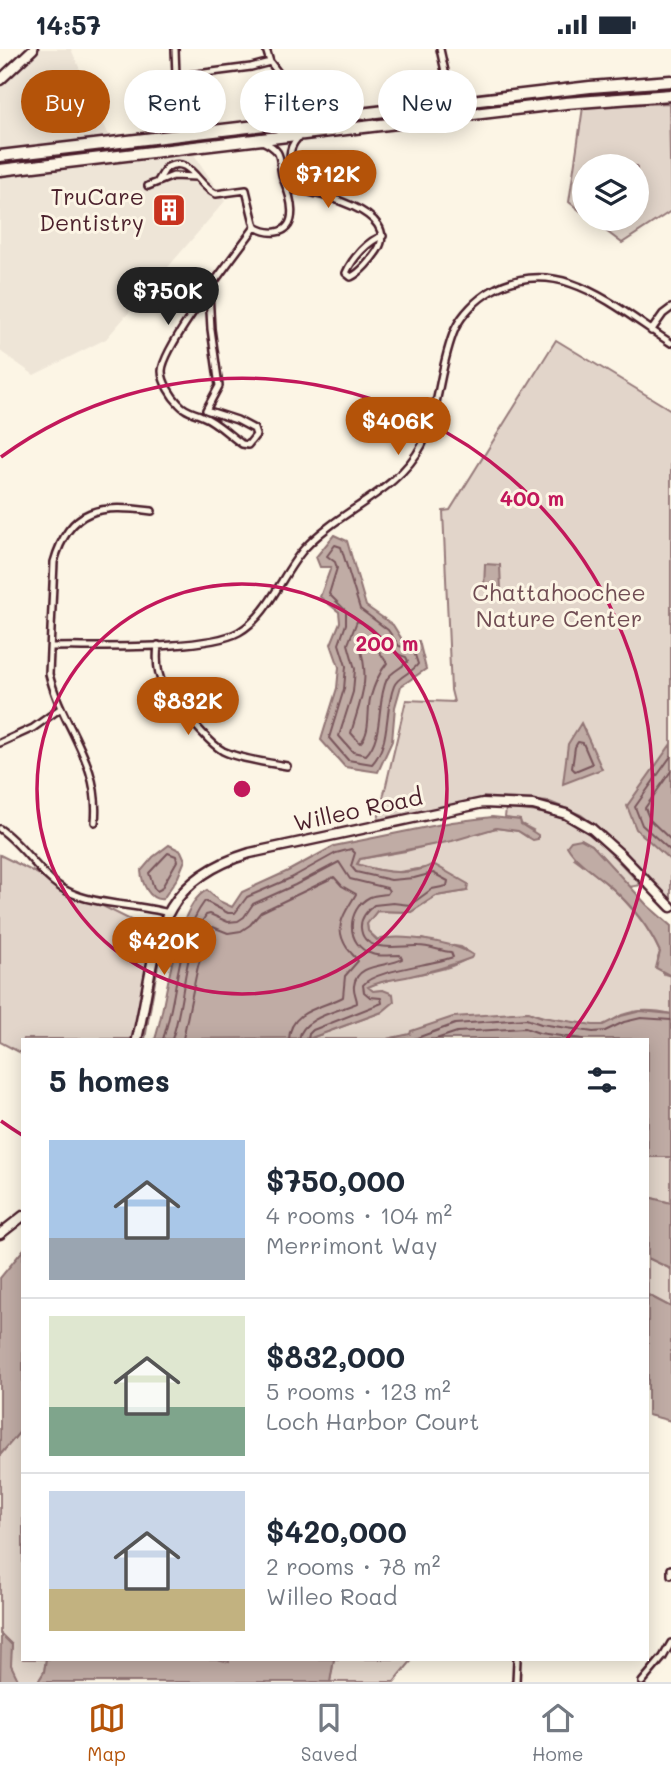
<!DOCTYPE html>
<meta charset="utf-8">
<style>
:root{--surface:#fff;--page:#f2f2f3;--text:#1f2937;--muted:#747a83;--line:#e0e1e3;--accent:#b45309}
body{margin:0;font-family:Mali,sans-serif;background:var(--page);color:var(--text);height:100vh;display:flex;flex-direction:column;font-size:26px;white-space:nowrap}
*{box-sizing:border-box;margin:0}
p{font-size:23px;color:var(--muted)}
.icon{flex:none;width:38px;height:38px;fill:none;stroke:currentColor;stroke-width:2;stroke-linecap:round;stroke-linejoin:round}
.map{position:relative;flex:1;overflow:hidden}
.sheet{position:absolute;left:21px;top:989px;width:628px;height:623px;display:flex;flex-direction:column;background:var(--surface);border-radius:0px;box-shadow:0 4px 18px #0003}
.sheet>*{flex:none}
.top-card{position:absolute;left:21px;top:21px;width:630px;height:63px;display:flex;gap:14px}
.controls{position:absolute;left:572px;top:105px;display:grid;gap:14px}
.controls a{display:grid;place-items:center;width:77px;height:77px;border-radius:50%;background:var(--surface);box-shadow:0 4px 18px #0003;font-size:35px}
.price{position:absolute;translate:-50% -60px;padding:0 16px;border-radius:24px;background:var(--accent);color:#fff;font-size:23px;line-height:46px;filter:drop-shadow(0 2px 4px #0008)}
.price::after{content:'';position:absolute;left:50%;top:42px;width:21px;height:16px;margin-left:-10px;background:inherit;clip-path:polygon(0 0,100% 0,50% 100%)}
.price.active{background:#222;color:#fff}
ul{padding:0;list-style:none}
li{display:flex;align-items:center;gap:21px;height:175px;padding:0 28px}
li+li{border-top:2px solid var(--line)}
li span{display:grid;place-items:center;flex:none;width:196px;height:140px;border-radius:0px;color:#555}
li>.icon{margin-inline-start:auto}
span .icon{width:84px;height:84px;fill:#fffc;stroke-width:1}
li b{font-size:30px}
h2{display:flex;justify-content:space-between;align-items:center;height:84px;padding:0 28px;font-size:30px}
.chip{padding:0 24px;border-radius:32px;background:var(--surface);box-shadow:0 4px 18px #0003;font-size:24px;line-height:63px}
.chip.active{background:var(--accent);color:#fff}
.status{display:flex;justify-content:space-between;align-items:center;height:49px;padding:0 35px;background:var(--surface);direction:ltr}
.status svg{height:19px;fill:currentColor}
.tab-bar{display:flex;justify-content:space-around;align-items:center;height:98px;border-top:2px solid var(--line);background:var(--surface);font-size:19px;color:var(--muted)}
.tab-bar a{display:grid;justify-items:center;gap:4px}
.tab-bar .active{color:var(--accent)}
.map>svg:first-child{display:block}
.built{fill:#eee5d7}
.green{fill:#e2d5ca;stroke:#967a7a;stroke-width:2}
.water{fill:#c0aca5;stroke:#917474;stroke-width:2}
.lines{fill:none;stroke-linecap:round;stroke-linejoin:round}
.shore{stroke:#79575c;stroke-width:2}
.street-casing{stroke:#4a1f2b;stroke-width:10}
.secondary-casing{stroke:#4a1f2b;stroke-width:13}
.highway-casing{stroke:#4a1f2b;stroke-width:15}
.street{stroke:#fcf5e5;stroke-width:5}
.secondary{stroke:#fcf5e5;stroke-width:8}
.highway{stroke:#fcf5e5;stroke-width:10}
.ring{fill:none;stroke:#c2185b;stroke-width:3.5}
.labels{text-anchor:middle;stroke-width:6;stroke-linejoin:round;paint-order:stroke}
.poi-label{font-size:23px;fill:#4a1f2b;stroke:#fcf5e5;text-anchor:end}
.park-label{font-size:23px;fill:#704c53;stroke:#fcf5e5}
.street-label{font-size:23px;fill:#4a1f2b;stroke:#fcf5e5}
.centre{fill:#c2185b;stroke:#fcf5e5;stroke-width:3.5}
.ring-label{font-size:21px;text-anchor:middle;font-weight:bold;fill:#c2185b;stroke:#fcf5e5;stroke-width:6;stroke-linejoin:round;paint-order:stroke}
</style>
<div class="status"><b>14:57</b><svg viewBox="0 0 49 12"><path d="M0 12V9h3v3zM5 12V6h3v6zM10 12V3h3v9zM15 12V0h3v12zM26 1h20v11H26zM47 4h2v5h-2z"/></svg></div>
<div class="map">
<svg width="671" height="1633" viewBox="0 0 671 1633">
<rect width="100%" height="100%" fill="#fcf5e5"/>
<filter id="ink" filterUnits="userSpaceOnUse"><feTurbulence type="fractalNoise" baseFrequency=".0143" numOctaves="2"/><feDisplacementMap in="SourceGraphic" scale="14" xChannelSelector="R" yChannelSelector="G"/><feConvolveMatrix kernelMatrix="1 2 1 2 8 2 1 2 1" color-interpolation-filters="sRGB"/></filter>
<g filter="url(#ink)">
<!-- built -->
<path class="built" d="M31 0H71L110 89 179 83 225 152 106 290 34 326 0 302V30Z"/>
<!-- green -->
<path class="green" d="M669 54 671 162 622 194 590 170H637V117H584V165L569 153 583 58Z
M556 291 671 361V850L600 780 581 766 550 753 522 751 376 779 406 651 454 653 451 641 443 462 450 461Z
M506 759C526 762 548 763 566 771 596 784 618 813 641 836L629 838 592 796 581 790 574 809C609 834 642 863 660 903L658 909 664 925 671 927V965C655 961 638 960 622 966 616 969 610 974 603 976 586 979 544 969 528 963L387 990H298L311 989 382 963 383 941 373 942 367 938C400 923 443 928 473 906L461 898 440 895 422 890 378 891 368 882 367 874 377 862 411 863 436 847 467 842 430 818 393 824 357 816 360 810 406 802 496 779 518 782 527 788 533 781 521 775 520 771 505 769Z
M0 806 163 887 145 990H23V1005L0 993Z
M648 1108H671V1154L648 1148Z
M648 1209 671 1220V1258L648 1246Z
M23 1379V1610H46L44 1623 38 1633H19L10 1616 12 1596 0 1585V1406Z
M334 1610H413L394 1633H330Z"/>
<!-- water -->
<path class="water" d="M334 486 347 492 366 557 393 576 403 592H419L426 620 401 637 395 658 392 692 378 723 345 718 321 691 337 639 339 618 331 595 340 573 339 563 320 548 331 518H320L316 508Z
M485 515 500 516 501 540 484 539Z
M581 674 602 720 563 735 568 695Z
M671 695V812L636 780 627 757Z
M492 768 520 771 521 775 538 786V790L533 791 518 782 496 779 452 792 360 810 357 815C381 823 410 829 433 815L468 835 467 842 436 847 411 863 377 862 367 875 368 882 377 891C400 884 454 893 473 906L471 909C450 917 429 923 406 928 391 931 383 931 368 938L373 942 383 941 393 945 394 953 382 963 311 989 155 990C167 957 174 856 207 841L219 852 232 858 242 843 288 822 334 797 452 773Z
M581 790 592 796 647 856 671 877V927L656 919 660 903C649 878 631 856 611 838 596 825 577 814 567 797L571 792Z
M169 796 181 802 185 811 178 828 163 850C149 852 142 834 141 822L153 808Z
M641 962 671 965V1108H648V990H387L410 985 411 982 453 968 528 963 542 968 593 976H603L621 967Z
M648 1148 671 1154V1220L648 1209Z
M23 1201V1379L0 1406V1229Z
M648 1246 671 1258V1372L648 1366Z
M1 1585 12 1596 11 1616 19 1633H0Z
M46 1610H217L229 1613V1610H334L330 1633H38L44 1623Z"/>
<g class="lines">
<!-- shore -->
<path class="shore" d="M335 496 341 498 360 560 388 581 399 597 413 600 418 615C412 624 398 627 394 637 384 662 391 695 372 715L348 711 329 689 344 640 346 617 339 595 346 575V562L329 545 337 519 335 513 327 507Z
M357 572C382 579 385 604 406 608L408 612C402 619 392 622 387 630 376 653 384 688 366 706L353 703 339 687 353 643 355 620 348 595Z
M362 589 374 595 387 614C378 625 374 636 370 650 367 664 371 684 360 694L351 684C361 649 371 631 359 595Z
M578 693 583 694 592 715 575 722 572 719 575 698Z
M671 707 635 758 642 776 671 802
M671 722 645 759 650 771 671 791
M168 804 176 807 177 812 161 840 157 842 154 839 149 824Z
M163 990C179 944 175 892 205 852L228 864H235L247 848 291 829 336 804 351 800 355 804 351 817 356 823 391 831 414 829 433 824 448 832 447 837 432 840 410 856 393 854 374 856C367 862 360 869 361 879 363 906 401 896 418 897 430 897 440 902 451 903L453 908C432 916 374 921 363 936L364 943 370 948 381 949 382 954 313 981 309 985 308 990
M172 990C186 950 182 903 206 866L210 865 228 873 238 872 244 868 253 855 295 836 339 813 350 830 387 839 389 842 387 845C381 846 375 846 370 848 346 860 345 896 372 905 380 908 391 906 400 906L402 910C390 918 356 913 354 937 353 943 357 948 357 954 339 962 301 969 299 990
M183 990 198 917 210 880 213 878 228 884 241 882 250 876 261 863 334 828 342 837 356 845C346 863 332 876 347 899 351 904 355 908 358 912L345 927 343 948C322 959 290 961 289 990
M414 990 455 975 526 970 541 975 593 983 605 982 624 973 641 969 671 971
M436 990 457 983 525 979 539 984 583 990"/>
<!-- street casing -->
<g class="street-casing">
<path id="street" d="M175 0 176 27
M266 0 270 13 286 34 293 73
M440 0 452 54
M139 46 158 30 251 18 270 13
M158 132 166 119C190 105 197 137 216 145L246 141 255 178C262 182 268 184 276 183 301 180 290 146 284 132 276 113 288 104 262 92
M148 137 173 127 196 128
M289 139C314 143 403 162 377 202 371 211 360 224 351 228L346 224C352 210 368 191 383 187
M289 139C295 120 282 102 300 87
M651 282 663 265 671 259
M206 361 237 371 254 380 256 386 248 396 242 395C230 387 216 372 202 367 193 363 186 363 179 355 172 348 162 333 162 322 163 297 237 203 255 178
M206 361 219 337 211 280 209 243
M158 596C153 635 170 649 195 676 204 685 212 696 223 702 239 710 269 714 287 717
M51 598C93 597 205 602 239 583 270 565 281 526 304 500 339 461 397 444 422 396 440 360 439 317 455 280 462 265 477 250 491 242 559 203 616 259 671 294
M0 694 33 679 61 659
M95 773C101 713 62 678 49 625L54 513C70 457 101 456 152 462
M0 780C26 798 39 827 67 842 93 856 138 855 168 864
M671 1520V1526
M516 1633 517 1610
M642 1633 663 1608 671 1594"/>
</g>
<!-- secondary casing -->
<g class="secondary-casing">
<path id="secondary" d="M0 31 33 0
M137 990C158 904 147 835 250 804L483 754 533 756 566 765 592 780 620 805 671 858
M0 1185 23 1167"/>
</g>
<!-- highway casing -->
<g class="highway-casing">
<path id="highway" d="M0 107 590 38 671 32
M0 121 566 54 671 46"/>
</g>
<!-- street -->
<use href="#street" class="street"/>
<!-- secondary -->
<use href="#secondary" class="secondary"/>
<!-- highway -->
<use href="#highway" class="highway"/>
</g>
</g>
<!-- distance rings -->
<g class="ring">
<circle cx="242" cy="740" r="205"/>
<path d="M22 1086A410 410 0 0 1 1 1072M1 408A410 410 0 0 1 567 990"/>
</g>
<!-- icons -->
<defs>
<g id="building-square" transform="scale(1.75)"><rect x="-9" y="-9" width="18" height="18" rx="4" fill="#c8321e" stroke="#fcf5e5"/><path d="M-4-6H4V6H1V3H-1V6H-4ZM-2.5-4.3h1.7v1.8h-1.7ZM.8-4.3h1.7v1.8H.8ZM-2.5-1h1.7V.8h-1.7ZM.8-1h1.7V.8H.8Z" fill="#fff"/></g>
</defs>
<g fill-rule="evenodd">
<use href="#building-square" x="169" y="161"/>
</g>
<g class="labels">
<!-- poi labels -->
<g class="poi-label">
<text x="144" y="156">TruCare<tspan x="144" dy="26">Dentistry</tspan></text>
</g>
<!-- park labels -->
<g class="park-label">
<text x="559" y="552">Chattahoochee<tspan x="559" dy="26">Nature Center</tspan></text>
</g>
<!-- street labels -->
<g class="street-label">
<text transform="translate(358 761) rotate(-12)" y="8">Willeo Road</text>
</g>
</g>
<circle cx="242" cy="740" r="10" class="centre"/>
<g class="ring-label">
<text x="532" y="457">400 m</text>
<text x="387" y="602">200 m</text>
</g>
</svg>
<div class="controls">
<a><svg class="icon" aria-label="layers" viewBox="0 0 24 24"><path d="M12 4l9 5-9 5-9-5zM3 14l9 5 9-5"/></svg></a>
</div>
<b class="price" style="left:328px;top:161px">$712K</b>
<b class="price active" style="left:168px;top:278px">$750K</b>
<b class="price" style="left:398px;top:408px">$406K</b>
<b class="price" style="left:188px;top:688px">$832K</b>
<b class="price" style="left:164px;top:928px">$420K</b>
<div class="top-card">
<a class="chip active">Buy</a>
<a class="chip">Rent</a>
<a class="chip">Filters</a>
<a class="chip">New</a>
</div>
<section class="sheet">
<h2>5 homes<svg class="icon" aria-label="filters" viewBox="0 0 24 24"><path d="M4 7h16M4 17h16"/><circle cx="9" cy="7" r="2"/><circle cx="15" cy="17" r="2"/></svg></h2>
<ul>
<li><span style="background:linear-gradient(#a9c7e8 70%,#9aa5b1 0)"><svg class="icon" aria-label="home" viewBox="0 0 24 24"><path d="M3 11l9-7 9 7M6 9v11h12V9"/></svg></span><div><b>$750,000</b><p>4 rooms · 104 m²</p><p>Merrimont Way</p></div></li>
<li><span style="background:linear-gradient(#dfe7d0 65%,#7fa58c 0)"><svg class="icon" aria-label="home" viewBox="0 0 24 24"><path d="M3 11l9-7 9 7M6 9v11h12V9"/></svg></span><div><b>$832,000</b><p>5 rooms · 123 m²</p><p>Loch Harbor Court</p></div></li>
<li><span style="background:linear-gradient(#c9d6e8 70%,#c2b280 0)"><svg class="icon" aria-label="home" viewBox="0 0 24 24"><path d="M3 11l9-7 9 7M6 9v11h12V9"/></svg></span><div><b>$420,000</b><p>2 rooms · 78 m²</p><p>Willeo Road</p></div></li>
</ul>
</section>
</div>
<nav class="tab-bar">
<a class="active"><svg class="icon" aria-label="map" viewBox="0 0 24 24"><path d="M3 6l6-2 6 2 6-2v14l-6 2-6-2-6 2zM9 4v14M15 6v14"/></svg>Map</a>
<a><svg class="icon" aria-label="saved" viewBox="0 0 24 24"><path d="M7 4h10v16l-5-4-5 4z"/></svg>Saved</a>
<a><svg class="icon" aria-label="home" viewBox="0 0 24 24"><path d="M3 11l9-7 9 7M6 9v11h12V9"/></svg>Home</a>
</nav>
